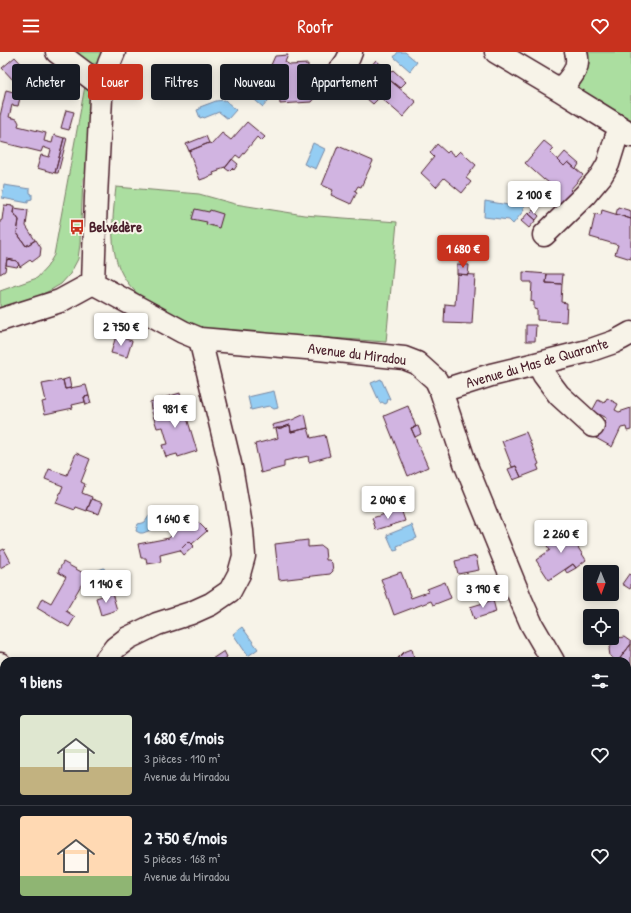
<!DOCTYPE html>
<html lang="fr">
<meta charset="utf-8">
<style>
:root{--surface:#171b24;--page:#242831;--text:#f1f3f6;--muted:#9ea1a6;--line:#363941;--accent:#c8321e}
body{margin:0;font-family:"Patrick Hand",sans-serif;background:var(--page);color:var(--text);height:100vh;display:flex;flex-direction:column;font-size:15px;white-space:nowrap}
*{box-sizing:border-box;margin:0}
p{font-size:13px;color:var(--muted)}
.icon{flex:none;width:22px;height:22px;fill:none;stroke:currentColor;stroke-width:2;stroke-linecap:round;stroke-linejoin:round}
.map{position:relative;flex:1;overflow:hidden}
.drawer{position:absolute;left:0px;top:605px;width:631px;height:256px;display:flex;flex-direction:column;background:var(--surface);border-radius:12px 12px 0 0;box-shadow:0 2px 10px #0003}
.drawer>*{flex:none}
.guide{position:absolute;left:12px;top:12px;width:400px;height:36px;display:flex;gap:8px}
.needle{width:26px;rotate:179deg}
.fabs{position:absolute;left:583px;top:513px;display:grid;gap:8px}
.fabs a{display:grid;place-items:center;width:36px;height:36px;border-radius:4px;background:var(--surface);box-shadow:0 2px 10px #0003;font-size:20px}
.price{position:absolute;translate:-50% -34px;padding:0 9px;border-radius:4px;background:#fff;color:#222;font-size:13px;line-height:26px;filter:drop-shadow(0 1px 2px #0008)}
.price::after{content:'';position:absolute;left:50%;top:24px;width:12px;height:9px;margin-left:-6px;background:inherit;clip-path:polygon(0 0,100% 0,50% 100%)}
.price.on{background:var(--accent);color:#fff}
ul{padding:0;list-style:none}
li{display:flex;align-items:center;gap:12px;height:100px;padding:0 20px}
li+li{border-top:1px solid var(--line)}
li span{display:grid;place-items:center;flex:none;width:112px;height:80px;border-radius:4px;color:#555}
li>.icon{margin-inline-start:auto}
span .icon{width:48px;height:48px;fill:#fffc;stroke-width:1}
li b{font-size:17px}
h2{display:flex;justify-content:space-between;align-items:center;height:48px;padding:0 20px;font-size:17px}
.pill{padding:0 14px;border-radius:4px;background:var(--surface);box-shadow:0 2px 10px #0003;font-size:14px;line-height:36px}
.pill.on{background:var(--accent);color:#fff}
header{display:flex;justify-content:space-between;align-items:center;height:52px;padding:0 20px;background:var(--accent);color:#fff;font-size:18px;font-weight:600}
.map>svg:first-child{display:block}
.green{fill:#abdea0;stroke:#7a7e66}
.water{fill:#94cdf3;stroke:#7687a3}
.building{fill:#d1b4e1;stroke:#4a1f2b}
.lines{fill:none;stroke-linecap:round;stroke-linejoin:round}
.minor-casing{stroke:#4a1f2b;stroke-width:25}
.minor{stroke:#f7f3e8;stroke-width:22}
.labels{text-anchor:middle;stroke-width:4;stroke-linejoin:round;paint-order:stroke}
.poi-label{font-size:15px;font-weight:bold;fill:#4a1f2b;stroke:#f7f3e8;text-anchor:start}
.street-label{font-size:15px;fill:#4a1f2b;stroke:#f7f3e8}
</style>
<header><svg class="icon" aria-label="menu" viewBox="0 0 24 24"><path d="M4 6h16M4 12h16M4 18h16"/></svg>Roofr<svg class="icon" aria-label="heart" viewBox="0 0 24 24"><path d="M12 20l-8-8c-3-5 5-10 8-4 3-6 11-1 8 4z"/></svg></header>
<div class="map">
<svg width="631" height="861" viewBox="0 0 631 861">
<rect width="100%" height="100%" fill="#f7f3e8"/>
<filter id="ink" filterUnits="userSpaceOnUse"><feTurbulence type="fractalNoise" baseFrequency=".025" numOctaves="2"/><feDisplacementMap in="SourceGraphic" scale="8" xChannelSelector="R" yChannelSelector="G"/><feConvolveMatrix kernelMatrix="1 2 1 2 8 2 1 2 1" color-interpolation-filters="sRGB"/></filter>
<g filter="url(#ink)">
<!-- green -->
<path class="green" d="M74 0H104C97 21 86 9 74 0Z
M581 0H631V72L573 36Z
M85 34 94 38 88 115 83 127 80 192 78 207 70 222 61 232 49 239 21 252 0 259V239L37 226 47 215 54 203Z
M116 135 199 142 235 152 304 163 397 170 386 290 207 277C191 272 177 264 162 256 154 251 143 247 136 240 106 212 112 172 116 135Z
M631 736V838H627V741Z
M116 857H175L173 861H115Z"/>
<!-- water -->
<path class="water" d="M398 0H405L417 10 410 19 394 5Z
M250 25 272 44 263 55 241 36Z
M225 48 236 58 228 67 219 60 204 66 203 65 200 66 197 58 200 57V55L216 49Z
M313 91 325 97 316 117 304 112Z
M4 133 30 137V141L32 142V147L28 148V151L2 146Z
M520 147 526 152 523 156 524 158 513 172 509 168 484 165 485 149 514 154Z
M453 190 467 192 466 202 452 204 439 201 440 191Z
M381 327 390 347H388L387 351 385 352 382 350 380 351 371 331Z
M274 339 278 356 274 357 269 354 251 358 248 345Z
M153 463 156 464 158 466V474L156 476 143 481H140L136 479 138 472 145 470 149 464Z
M412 473 417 486 397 494 398 498 394 499 387 483Z
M104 516 111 539 100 542 93 520Z
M242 575 258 597 248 604 233 582Z"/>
<!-- building -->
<path class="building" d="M288 3 285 10 290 13 308 12V23L319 22 320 39 311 50 280 52 278 29 272 24 271 13 275 4Z
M15 5 27 18 14 29 2 16Z
M376 8 390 21 386 25 416 50 403 65 380 45 373 52 353 35Z
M393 18 406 30 400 36 386 25Z
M6 38 21 42 18 54 12 53 9 65 17 67 19 71 18 74 46 81 44 89 52 91 54 83 64 86 55 121 37 116 41 103 49 105 51 98 43 95 41 100 0 90V64Z
M66 58 74 60 69 78 61 76Z
M247 70 265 85 261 89 257 85 240 106 236 103 225 116V115L219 117V119L213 121 214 123 200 128 189 99 209 91 212 92 222 81 231 88Z
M206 84 209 91 189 99 186 92Z
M64 86H67L58 121H55Z
M544 89 554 97 550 101 558 108 564 114 568 110 583 123 570 138 575 143 559 159 543 145 553 134 544 127V128L525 111Z
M437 92 447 101 449 99 455 104 460 99 476 113 466 126 471 130 462 141 444 126 436 135 421 121 434 105 430 101Z
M338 94 373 109 361 135 358 134 355 139 357 140 351 152 331 143 333 138 322 133Z
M565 100 579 112 576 117 568 110 564 114 558 108Z
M232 107 238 112 234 118 232 116 229 119 225 116Z
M4 153 14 154 13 161H14L19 168 17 181 26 194 36 188 41 196 40 204 32 210 30 208 20 215 17 209 7 207 5 219 0 222V169L2 168Z
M618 155 631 159V167L616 162Z
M14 156 28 158 26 174 35 188 26 194 17 181 19 168 14 161H13Z
M195 157 209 160 210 158 223 162 219 176 206 172 207 170 192 167Z
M533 158 539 164 536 168 529 162Z
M602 158 631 167V207L615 202 618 193 590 185 595 162 601 163Z
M528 161 536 168 529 176 521 169Z
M7 207 17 209 19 213 17 215 6 213Z
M457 212 469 213 468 223 457 222Z
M523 220 547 222 546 231 562 232 561 250 567 251 566 270 537 268V258L534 257V250L531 249 532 230H523Z
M457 222 475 223 472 272 444 271 445 252 455 253Z
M547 222H563L562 232 546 231Z
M526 273H536L535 289H526Z
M116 284 132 289 127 305 111 301Z
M69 326 71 336 65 337 63 328Z
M63 328 65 337 86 333 89 344 84 345 85 350 72 353 73 356 45 362 42 350 46 349 42 332Z
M180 341 181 346 170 349 171 351 151 357 150 350Z
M89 344 91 351 86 353 84 345Z
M181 346 197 399 178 405 177 402 166 405 162 393 168 392 163 375 157 376 151 357 171 351 170 349Z
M607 346 618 352 615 358 619 360 631 356V378L627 379 626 375 621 376 612 395 594 385 602 369 605 370 606 366 592 359 598 348 604 351Z
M408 354 416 375 411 376 428 415 408 424 384 364Z
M305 362 308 376 291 380 290 373 281 376 273 377 272 373 292 368Z
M290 373 291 380 308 376 311 386 325 383 330 404 309 410 308 404 284 409V415L261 421 255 392 278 386 276 376H281Z
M418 374 421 382 415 385 411 376Z
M526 380 539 412 537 413 539 418 521 425 516 414 512 415 502 389Z
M76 401 90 407 81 430 85 432 82 441 92 445 87 459 76 455 75 458 56 451 63 434 45 427 49 417 67 423Z
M516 414 521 425 513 428 508 417Z
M92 447 103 451 99 462 87 458Z
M401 457 405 469 376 478 372 466Z
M189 461 207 479 192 492 189 489 180 498 160 503 161 510 147 512 146 506H141L138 492 169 486 177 477 170 469 178 462 182 466Z
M569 475 575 483 572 486 586 508 576 516 573 512 549 528 536 508 550 498 545 491Z
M308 488V495L321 494 325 497 326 508H329L332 511 333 519 330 522 279 528 275 492Z
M189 489 194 494 184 503 180 498Z
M4 497 11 510 0 516V499Z
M476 504 479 518 458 522 455 509Z
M63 510 87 523 66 559 75 565 69 575 37 556 42 546 51 551 66 525 58 520Z
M573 512 576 516 567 521 565 518Z
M401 520 411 546 428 540 427 537 445 530 451 546 433 553 431 549 394 563 381 527Z
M629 522 631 523V535L630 537 622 532Z
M112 541 117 558 101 563 96 546Z
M493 548 496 560 474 567 470 555Z
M624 585 631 590V592L618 609H616L610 604 609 597 617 586Z
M631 592V632L627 630V609H618Z
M412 597 414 606 417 609H395L404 600Z
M224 599 227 605 222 609H209Z
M3 688 4 689V721L0 718V692Z
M0 774 4 778V786L0 790Z
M76 857H108L106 861H81Z
M308 857H322L321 861 308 860Z
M493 857H513L516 860 489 861Z"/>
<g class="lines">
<!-- minor casing -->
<g class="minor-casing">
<path id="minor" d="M57 0 102 34
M496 0 560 38 623 77 631 84
M324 31C337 22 346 15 351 0
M560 38C570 26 581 17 576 0
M544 183 585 143 601 124 608 112 616 86 623 77
M93 231 183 280 200 287 318 297 404 306 417 311 436 328 441 339 465 411 521 548 532 573 553 609
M0 268 60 249 93 231 96 145 101 46C103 29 107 15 114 0
M538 312 544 323 559 343 593 374
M441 339 491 323 588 299 614 290 622 286 631 281
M105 609 115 596 128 586 157 572 191 561 211 552 230 539 239 522 244 504 242 479 232 420 200 287
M0 612 4 617
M0 848H4
M274 861 275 857
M427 861 431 857"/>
</g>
<!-- minor -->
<use href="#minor" class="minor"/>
</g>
</g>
<!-- icons -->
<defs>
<g id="bus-bare" transform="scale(1.2)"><path d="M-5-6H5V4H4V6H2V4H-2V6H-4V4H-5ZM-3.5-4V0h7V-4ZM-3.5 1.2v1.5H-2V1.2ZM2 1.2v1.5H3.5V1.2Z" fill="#c8321e" stroke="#f7f3e8" stroke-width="2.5" paint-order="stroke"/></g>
</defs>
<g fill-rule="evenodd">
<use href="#bus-bare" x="77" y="175"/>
</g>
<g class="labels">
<!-- poi labels -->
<g class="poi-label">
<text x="89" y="180">Belvédère</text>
</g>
<!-- street labels -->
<g class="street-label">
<text transform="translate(357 302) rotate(7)" y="5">Avenue du Miradou</text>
<text transform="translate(537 311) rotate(-16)" y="5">Avenue du Mas de Quarante</text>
</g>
</g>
</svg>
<div class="fabs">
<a><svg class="needle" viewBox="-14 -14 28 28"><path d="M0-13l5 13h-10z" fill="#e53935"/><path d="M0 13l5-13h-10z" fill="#9ea1a6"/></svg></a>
<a><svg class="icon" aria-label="locate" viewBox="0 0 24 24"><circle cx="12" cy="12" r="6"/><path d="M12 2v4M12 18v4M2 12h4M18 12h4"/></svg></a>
</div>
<b class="price" style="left:534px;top:163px">2 100 €</b>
<b class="price on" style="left:463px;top:217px">1 680 €</b>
<b class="price" style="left:121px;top:295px">2 750 €</b>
<b class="price" style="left:175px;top:377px">981 €</b>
<b class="price" style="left:388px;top:468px">2 040 €</b>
<b class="price" style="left:173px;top:487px">1 640 €</b>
<b class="price" style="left:561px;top:502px">2 260 €</b>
<b class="price" style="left:106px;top:552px">1 140 €</b>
<b class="price" style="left:483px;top:557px">3 190 €</b>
<div class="guide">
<a class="pill">Acheter</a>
<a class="pill on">Louer</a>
<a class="pill">Filtres</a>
<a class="pill">Nouveau</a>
<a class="pill">Appartement</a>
</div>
<section class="drawer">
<h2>9 biens<svg class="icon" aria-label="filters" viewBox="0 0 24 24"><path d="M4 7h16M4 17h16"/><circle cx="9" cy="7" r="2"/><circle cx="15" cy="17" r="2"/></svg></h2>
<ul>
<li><span style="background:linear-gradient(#dfe7d0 65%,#c2b280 0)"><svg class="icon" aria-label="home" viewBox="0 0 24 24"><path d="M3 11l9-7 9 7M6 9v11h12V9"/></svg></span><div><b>1 680 €/mois</b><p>3 pièces · 110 m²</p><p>Avenue du Miradou</p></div><svg class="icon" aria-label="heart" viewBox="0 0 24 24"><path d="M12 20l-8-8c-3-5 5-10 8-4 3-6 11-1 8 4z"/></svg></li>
<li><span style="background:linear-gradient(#ffd9b3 75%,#8fb573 0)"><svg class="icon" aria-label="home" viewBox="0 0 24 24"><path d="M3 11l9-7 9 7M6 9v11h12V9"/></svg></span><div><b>2 750 €/mois</b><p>5 pièces · 168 m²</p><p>Avenue du Miradou</p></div><svg class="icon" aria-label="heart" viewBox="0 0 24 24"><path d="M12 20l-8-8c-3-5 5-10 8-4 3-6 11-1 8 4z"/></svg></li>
</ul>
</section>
</div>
